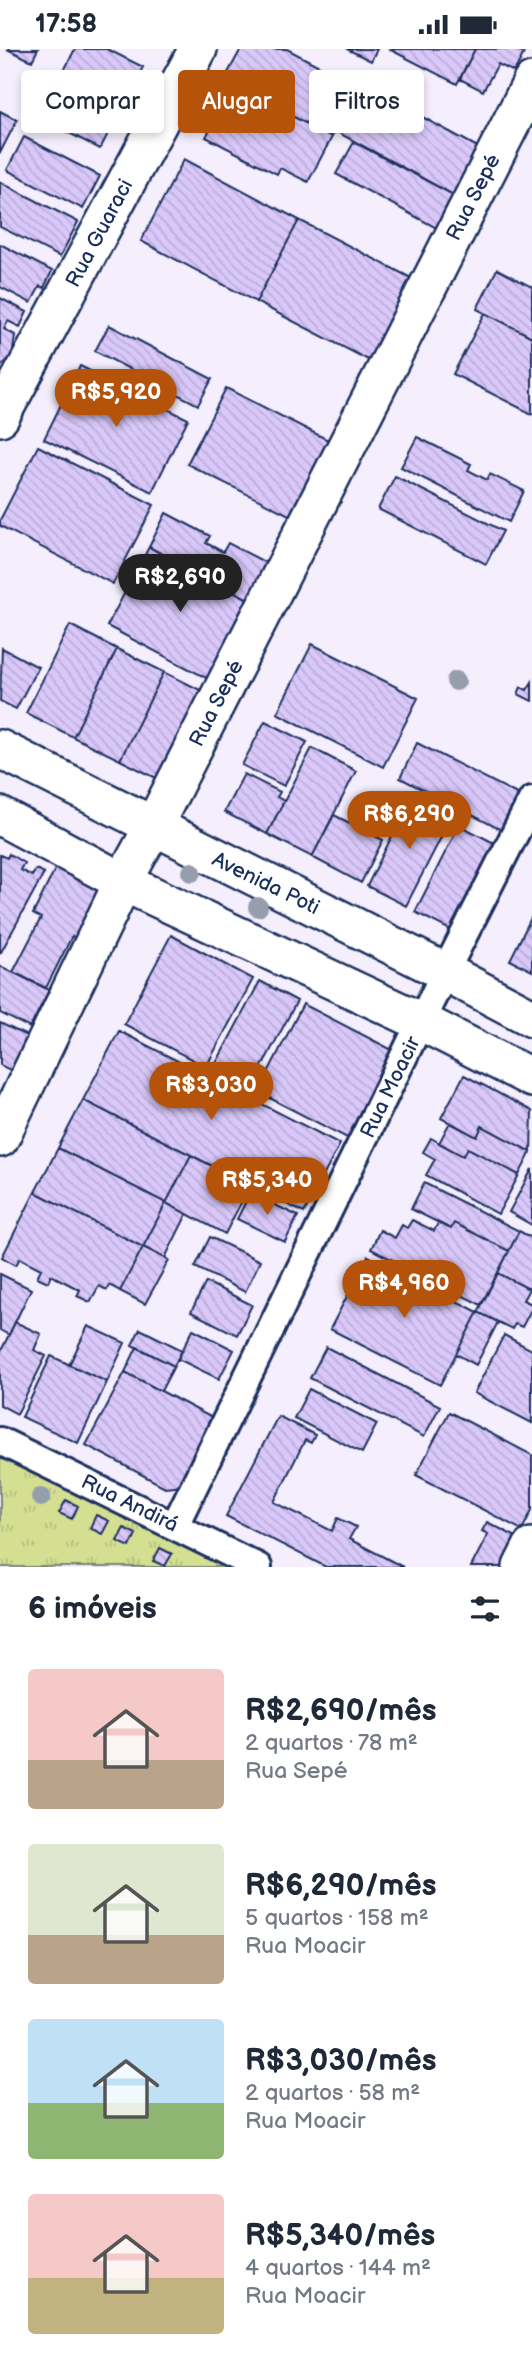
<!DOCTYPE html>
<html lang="pt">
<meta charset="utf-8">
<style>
:root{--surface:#fff;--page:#f6f6f7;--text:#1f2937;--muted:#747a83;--accent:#b45309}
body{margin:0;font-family:"Balsamiq Sans",sans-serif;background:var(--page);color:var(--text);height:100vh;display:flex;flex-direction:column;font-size:26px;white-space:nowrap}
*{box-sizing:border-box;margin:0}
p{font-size:23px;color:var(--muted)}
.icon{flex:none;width:38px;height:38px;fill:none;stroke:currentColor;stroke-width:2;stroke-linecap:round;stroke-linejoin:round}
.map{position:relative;height:1518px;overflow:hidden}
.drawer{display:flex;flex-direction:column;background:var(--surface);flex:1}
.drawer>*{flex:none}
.guide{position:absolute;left:21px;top:21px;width:490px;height:63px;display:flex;gap:14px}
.price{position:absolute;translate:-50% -60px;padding:0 16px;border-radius:24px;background:var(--accent);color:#fff;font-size:23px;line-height:46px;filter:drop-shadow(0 2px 4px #0008)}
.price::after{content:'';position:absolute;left:50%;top:42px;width:21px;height:16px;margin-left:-10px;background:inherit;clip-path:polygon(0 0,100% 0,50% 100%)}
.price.active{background:#222;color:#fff}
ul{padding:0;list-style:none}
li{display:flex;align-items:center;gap:21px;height:175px;padding:0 28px}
li span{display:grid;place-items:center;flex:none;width:196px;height:140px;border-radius:7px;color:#555}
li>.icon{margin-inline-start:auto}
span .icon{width:84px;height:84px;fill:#fffc;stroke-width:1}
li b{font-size:30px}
h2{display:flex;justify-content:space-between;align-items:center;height:84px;padding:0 28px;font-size:30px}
.pill{padding:0 24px;border-radius:7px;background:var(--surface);box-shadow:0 4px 10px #0003;font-size:24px;line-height:63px}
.pill.active{background:var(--accent);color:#fff}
.status{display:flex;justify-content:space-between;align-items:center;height:49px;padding:0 35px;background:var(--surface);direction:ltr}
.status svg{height:19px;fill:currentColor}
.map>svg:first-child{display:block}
.park{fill:url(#park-tufts);stroke:#788778;stroke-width:2}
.building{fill:url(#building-back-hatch);stroke:#1b2f5e;stroke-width:2}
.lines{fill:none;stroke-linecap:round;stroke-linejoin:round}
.street-casing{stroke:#1b2f5e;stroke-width:32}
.secondary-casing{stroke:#1b2f5e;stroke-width:42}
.street{stroke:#fff;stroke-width:26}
.secondary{stroke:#fff;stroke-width:37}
.tree{fill:#969dad}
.labels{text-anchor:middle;stroke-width:5;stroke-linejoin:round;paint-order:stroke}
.street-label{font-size:21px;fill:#1b2f5e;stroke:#fff}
</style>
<div class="status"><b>17:58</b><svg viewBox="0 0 49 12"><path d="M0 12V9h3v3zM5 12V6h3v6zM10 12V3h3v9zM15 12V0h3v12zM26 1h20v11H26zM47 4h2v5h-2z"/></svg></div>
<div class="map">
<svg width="532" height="1518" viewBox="0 0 532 1518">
<defs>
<pattern id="park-tufts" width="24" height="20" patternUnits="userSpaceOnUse" patternTransform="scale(1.75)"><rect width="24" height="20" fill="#d4df92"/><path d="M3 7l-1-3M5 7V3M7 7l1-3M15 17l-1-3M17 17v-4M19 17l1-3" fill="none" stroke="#b5c080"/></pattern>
<pattern id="building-back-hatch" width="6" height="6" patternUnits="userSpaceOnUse" patternTransform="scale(1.75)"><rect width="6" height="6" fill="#d9c8f9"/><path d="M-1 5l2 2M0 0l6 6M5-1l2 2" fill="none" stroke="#baacd8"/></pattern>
</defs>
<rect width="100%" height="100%" fill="#f4eefd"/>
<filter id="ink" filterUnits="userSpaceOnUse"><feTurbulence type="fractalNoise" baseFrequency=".0143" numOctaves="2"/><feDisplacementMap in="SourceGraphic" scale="14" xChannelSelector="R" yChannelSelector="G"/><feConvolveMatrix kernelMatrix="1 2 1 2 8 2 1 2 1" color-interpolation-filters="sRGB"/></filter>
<g filter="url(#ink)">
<!-- park -->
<path class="park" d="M0 1403 226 1518H0Z"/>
<!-- building -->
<path class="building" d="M7 0H38L32 12Z
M75 0H107L143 18 100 100 40 69Z
M241 0H287L359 38 332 88 224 31Z
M347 0H377L371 12Z
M389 0H475L457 35Z
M475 0H516L524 4 514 23 498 15 483 42 460 30Z
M233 36 332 88 308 133 280 119 277 125 206 88Z
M365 37 485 102 459 149 339 84Z
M0 62 17 71 0 104Z
M24 88 100 127 83 160 7 121Z
M354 93 459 149 455 157 448 154 445 161 452 164 442 182 336 125Z
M184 110 299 171 256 253 141 192Z
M0 133 78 173 60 208 0 178Z
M299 171 415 231 372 313 256 253Z
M0 195 52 222 44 239 40 237 31 254 0 238Z
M497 220 532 238V288L477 260Z
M0 249 27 263 20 278 8 272 4 280 15 286 13 302 9 310 0 318Z
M485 264 532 288V365L453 325Z
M109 276 212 330 198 356 95 302Z
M80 317 188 370 152 443 44 390Z
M226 339 330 392 291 467 187 415Z
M417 388 471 415 468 421 487 431 490 425 524 442 509 473 401 418Z
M38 397 154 456 113 535 0 477V471Z
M395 427 503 482 486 515 378 460Z
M166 464 210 487 206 494 223 503 228 494 272 517 254 553 149 498Z
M149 498 254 553 212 632 107 577Z
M70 576 117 600 73 688 26 664Z
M312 595 418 649 383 718 277 664Z
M2 599 38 618 16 660 0 652Z
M117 600 164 623 120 711 73 688Z
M164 623 212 647 168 735 120 711Z
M532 633V652L518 645 521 638 527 641Z
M265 672 307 693 284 737 242 716Z
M417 694 525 749 507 784 400 729Z
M312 699 356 722 312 808 267 785Z
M244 725 280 743 277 748 284 752 267 785 224 763Z
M412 747 452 767 406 857 367 837Z
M334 766 383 791 361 834 312 808Z
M459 776 502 798 458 885 415 863Z
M9 805 24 814 20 821 32 827 36 820 44 824 0 905V806L7 809Z
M56 818 108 844 83 893 72 887 46 939 13 923 41 869 33 865Z
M532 867V922L510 911Z
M171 886 253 930 206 1018 124 975Z
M0 917 49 941 30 979 0 964Z
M260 932 297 952 250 1040 213 1020Z
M303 955 396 1003 351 1091 258 1043Z
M0 974 31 989 14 1023 0 1016Z
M119 982 340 1095 304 1164 83 1051Z
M464 1026 532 1062 531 1103 482 1077 477 1088 441 1069Z
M83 1051 191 1106 166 1154 58 1099Z
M450 1073 477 1088 482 1077 531 1103 519 1126 468 1099 463 1107 439 1094Z
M431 1089 463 1107 468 1099 519 1126 498 1165 426 1126 435 1110 423 1103Z
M58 1099 166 1154 143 1198 35 1143Z
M191 1106 250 1136 225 1185 166 1154Z
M532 1120V1176L509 1163Z
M424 1134 519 1182 509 1202 454 1174 451 1180 411 1160Z
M35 1143 143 1198 120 1242 109 1236 107 1241 99 1237 90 1253 77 1247 80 1241 51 1226 48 1233 37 1228 41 1220 20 1209 16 1216 2 1208Z
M250 1144 298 1167 285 1193 237 1170Z
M166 1154 187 1165 165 1209 143 1198Z
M412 1171 434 1182 438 1174 451 1180 454 1174 509 1202 481 1256 371 1200 380 1181 395 1189 402 1176 407 1179Z
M519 1182 532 1189V1234L529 1240 498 1224Z
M210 1188 260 1212 245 1243 195 1218Z
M143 1198 169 1211 145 1255 120 1242Z
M368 1207 478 1263 440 1336 330 1280Z
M498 1224 529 1240 523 1251 532 1255V1259L522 1278 515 1275 512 1280 478 1263Z
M0 1225 31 1240 9 1286 0 1281Z
M206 1233 252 1256 237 1286 191 1263Z
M478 1263 498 1273 476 1316 456 1305Z
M15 1273 41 1285 34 1301 46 1307 17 1365 0 1356V1304Z
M88 1277 125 1294 107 1333 69 1316Z
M140 1280 182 1301 174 1317 132 1296Z
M193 1280 234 1301 219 1330 178 1310Z
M504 1286 532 1301V1374L474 1344Z
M137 1298 174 1317 161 1342 125 1323Z
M326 1298 440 1357 424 1388 310 1329Z
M51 1307 107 1333 78 1394 22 1368Z
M125 1323 216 1371 182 1436 165 1438 86 1396Z
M309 1340 377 1375 362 1404 294 1369Z
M449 1363 532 1406V1461L522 1481 416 1426Z
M278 1367 315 1386 311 1394 305 1391 274 1453 332 1482 338 1469 356 1478 349 1490 403 1518H326L226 1467Z
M66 1451 78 1457 72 1470 59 1464Z
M96 1466 109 1472 102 1485 90 1479Z
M487 1473 522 1491 508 1518H471L488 1485 482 1482Z
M124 1479 136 1485 130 1498 117 1492Z
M160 1499 172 1505 165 1517 153 1512Z"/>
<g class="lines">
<!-- street casing -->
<g class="street-casing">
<path id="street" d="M0 1392 258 1518
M175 1476 445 923 532 751"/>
</g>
<!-- secondary casing -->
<g class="secondary-casing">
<path id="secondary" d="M0 368 198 0
M0 700 445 923 532 969
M0 767 123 833 422 973 532 1029
M0 1089 123 833 153 778 532 33
M522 1518 532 1498"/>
</g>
<!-- street -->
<use href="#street" class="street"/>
<!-- secondary -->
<use href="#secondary" class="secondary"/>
</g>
<!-- trees -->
<g class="tree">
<circle cx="456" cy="632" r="10"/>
<circle cx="192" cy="823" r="10"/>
<circle cx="258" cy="858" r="10"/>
<circle cx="41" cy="1448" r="10"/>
</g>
</g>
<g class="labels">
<!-- street labels -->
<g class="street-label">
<text transform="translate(473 148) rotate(-63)" y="7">Rua Sepé</text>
<text transform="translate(99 184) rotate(-62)" y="7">Rua Guaraci</text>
<text transform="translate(216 654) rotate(-63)" y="7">Rua Sepé</text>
<text transform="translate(266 834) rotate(26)" y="7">Avenida Poti</text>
<text transform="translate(390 1038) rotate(-64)" y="7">Rua Moacir</text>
<text transform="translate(130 1454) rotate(26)" y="7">Rua Andirá</text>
</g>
</g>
</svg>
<b class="price" style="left:116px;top:380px">R$5,920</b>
<b class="price active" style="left:180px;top:565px">R$2,690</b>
<b class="price" style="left:409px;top:802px">R$6,290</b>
<b class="price" style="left:211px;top:1073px">R$3,030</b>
<b class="price" style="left:267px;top:1168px">R$5,340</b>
<b class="price" style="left:404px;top:1271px">R$4,960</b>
<div class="guide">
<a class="pill">Comprar</a>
<a class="pill active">Alugar</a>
<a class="pill">Filtros</a>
</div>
</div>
<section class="drawer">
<h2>6 imóveis<svg class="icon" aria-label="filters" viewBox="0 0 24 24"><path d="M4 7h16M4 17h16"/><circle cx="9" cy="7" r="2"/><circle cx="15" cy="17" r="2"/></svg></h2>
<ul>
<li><span style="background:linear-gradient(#f6c9c9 65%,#b9a48a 0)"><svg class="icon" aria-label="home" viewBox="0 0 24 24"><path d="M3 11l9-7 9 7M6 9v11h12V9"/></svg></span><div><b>R$2,690/mês</b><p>2 quartos · 78 m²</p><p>Rua Sepé</p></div></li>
<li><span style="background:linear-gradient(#dfe7d0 65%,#b9a48a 0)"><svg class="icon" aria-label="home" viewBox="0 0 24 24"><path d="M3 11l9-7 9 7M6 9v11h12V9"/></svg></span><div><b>R$6,290/mês</b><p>5 quartos · 158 m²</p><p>Rua Moacir</p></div></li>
<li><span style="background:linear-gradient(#bfe0f5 60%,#8fb573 0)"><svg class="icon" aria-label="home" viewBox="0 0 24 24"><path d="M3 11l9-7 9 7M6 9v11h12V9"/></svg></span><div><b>R$3,030/mês</b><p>2 quartos · 58 m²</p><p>Rua Moacir</p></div></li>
<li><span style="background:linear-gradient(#f6c9c9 60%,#c2b280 0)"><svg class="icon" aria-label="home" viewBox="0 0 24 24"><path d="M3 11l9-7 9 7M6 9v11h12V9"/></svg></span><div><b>R$5,340/mês</b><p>4 quartos · 144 m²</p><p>Rua Moacir</p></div></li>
</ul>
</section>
